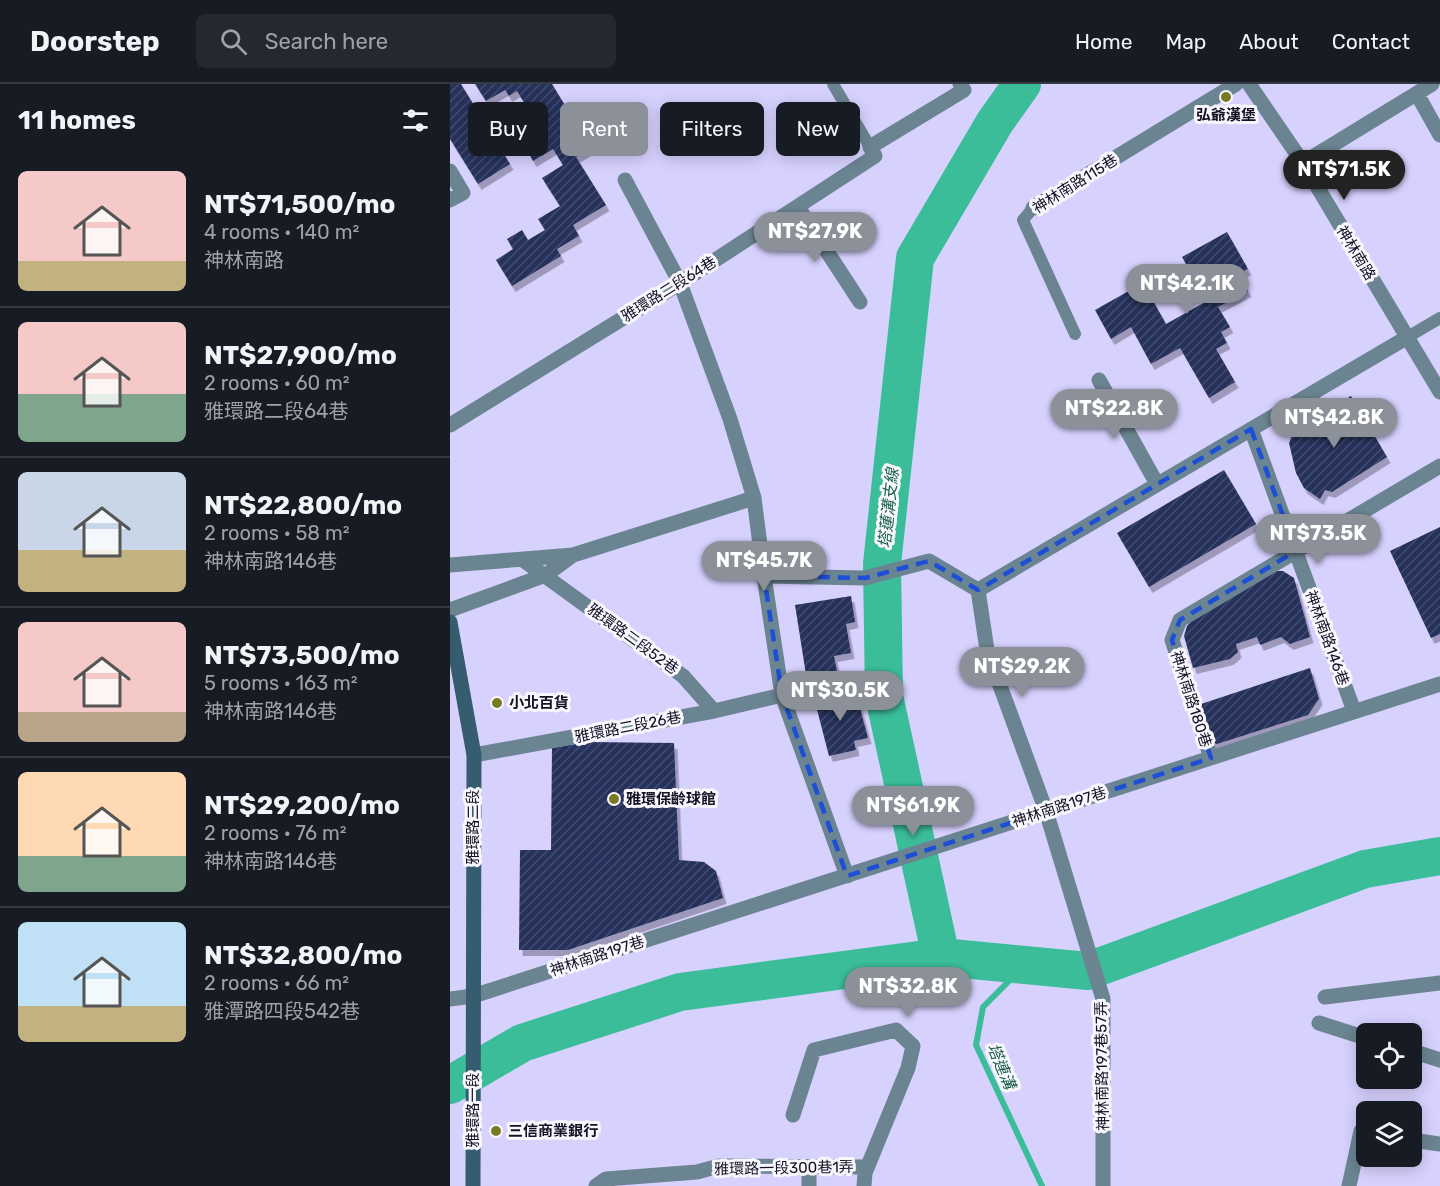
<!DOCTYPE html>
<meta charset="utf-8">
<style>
:root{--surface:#171b24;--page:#242831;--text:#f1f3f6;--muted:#9ea1a6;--line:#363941;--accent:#8c9099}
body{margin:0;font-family:Rubik,"Noto Sans TC",sans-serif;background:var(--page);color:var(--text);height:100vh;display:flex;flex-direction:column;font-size:22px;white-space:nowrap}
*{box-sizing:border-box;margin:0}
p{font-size:20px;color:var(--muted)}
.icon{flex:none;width:33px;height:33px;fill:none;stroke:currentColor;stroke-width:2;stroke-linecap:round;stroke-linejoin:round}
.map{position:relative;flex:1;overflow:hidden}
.panel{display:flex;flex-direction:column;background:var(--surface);width:450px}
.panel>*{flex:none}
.banner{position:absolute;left:18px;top:18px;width:570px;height:54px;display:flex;gap:12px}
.fabs{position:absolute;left:906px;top:939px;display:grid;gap:12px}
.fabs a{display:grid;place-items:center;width:66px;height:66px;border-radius:9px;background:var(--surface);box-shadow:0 3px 15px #0003;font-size:30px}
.price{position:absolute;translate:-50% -51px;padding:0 14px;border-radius:21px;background:var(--accent);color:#fff;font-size:20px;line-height:39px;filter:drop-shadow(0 2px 3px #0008)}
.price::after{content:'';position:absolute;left:50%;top:36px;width:18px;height:14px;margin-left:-9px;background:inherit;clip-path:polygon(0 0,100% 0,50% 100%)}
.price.on{background:#222;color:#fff}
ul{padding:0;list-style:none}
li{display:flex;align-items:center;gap:18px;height:150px;padding:0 18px}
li+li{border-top:2px solid var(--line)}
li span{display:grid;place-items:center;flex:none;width:168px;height:120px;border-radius:9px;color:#555}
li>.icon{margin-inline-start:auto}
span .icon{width:72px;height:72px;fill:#fffc;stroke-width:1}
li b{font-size:26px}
h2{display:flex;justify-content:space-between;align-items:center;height:72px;padding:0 18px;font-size:26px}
.chip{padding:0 21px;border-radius:9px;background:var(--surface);box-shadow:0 3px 15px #0003;font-size:21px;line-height:54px}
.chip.on{background:var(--accent);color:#fff}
header{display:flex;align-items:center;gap:36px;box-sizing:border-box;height:84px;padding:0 30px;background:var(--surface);border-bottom:2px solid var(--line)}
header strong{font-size:28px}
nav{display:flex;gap:33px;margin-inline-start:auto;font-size:21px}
.search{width:420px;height:54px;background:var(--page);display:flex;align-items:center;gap:15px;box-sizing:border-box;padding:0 21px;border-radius:9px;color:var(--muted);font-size:22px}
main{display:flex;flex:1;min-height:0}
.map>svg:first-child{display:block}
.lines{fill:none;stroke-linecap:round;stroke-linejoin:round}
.stream{stroke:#3bbd9a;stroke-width:6}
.river{stroke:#3bbd9a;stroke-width:38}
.building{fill:url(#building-hatch);filter:url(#shadow)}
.lane{stroke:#6b8492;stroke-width:12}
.street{stroke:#6b8492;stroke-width:15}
.secondary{stroke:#365c70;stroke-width:15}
.marked{fill:none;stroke:#1d4ed8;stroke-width:4.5;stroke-dasharray:12 8;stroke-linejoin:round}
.poi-dot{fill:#787b24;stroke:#f8f7fd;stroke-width:2}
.labels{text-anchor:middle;stroke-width:6;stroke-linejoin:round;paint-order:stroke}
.poi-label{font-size:15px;font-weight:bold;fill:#141024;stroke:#f8f7fd;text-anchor:start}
.street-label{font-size:15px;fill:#141024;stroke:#f8f7fd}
.water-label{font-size:16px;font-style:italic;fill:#1c5f4d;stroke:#f8f7fd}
</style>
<header>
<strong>Doorstep</strong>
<div class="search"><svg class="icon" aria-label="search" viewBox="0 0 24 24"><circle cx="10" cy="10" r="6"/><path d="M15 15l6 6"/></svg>Search here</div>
<nav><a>Home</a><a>Map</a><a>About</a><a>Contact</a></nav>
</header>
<main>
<section class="panel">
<h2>11 homes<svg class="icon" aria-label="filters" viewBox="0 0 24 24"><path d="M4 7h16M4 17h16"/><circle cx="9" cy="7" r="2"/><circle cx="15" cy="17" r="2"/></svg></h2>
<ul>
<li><span style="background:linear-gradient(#f6c9c9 75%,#c2b280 0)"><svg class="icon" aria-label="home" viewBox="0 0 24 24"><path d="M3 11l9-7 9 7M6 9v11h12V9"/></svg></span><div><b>NT$71,500/mo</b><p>4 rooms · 140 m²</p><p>神林南路</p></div></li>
<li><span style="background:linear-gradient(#f6c9c9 60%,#7fa58c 0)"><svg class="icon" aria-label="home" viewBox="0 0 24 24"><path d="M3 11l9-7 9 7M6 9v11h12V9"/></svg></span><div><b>NT$27,900/mo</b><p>2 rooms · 60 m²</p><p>雅環路二段64巷</p></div></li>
<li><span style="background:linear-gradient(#c9d6e8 65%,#c2b280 0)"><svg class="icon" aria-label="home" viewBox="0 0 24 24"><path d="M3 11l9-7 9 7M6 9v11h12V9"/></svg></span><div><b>NT$22,800/mo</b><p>2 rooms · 58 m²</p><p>神林南路146巷</p></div></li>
<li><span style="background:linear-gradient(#f6c9c9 75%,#b9a48a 0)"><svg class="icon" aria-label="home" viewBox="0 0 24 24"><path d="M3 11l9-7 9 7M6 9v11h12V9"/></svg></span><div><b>NT$73,500/mo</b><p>5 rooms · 163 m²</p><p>神林南路146巷</p></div></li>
<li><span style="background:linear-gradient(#ffd9b3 70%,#7fa58c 0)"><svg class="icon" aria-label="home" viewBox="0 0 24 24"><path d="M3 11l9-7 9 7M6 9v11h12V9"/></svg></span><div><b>NT$29,200/mo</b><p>2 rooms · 76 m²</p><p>神林南路146巷</p></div></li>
<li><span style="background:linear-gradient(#bfe0f5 70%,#c2b280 0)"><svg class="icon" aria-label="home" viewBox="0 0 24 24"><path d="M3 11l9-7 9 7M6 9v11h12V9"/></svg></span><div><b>NT$32,800/mo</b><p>2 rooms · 66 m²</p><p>雅潭路四段542巷</p></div></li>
</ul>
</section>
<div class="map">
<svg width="990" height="1102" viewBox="0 0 990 1102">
<defs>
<pattern id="building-hatch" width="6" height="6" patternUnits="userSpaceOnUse" patternTransform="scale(1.5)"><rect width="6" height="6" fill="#26305c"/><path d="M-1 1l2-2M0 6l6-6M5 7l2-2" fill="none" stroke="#434b6f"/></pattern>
<filter id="shadow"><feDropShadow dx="3.5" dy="6" stdDeviation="0" flood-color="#0004"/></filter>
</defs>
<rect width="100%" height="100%" fill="#d7d1fe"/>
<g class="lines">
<!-- stream -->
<path class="stream" d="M575 881 533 923 526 961 592 1102"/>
<!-- river -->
<path class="river" d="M491 873 434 612 432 480 465 174 545 38 572 0
M0 1001 72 959 230 908 491 873 638 887 915 785 990 772"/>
</g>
<!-- building -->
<path class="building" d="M0 0H11L60 80 28 100 0 55Z
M25 0H102L141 64 126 73 156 121 123 141 129 152 107 165 111 172 62 202 46 176 63 165 57 155 72 146 78 156 95 146 88 135 110 122 92 94 113 81 103 65 83 77 78 68 97 56 67 7 59 12 55 6 36 17Z
M777 148 798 185 788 190 798 207 768 223 780 243 771 248 777 259 766 265 785 298 759 314 730 264 701 280 681 243 661 255 645 226 693 199 716 240 757 217 732 173Z
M901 312 937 373 882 408 875 406 870 415 854 404 846 389 839 359 844 347Z
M774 386 806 440 699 503 667 449Z
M990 443V550L981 554 940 467Z
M820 487H833L844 494 860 553 840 560 831 553 810 561 807 553 786 560 788 568 780 575 743 584 734 552 737 542 745 533Z
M401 512 405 538 396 540 401 569 384 572 387 587 367 590 368 595 357 597 345 521Z
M860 584 869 615 858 631 767 660 753 655 742 623Z
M390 603 394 621 408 617 418 654 404 657 406 666 379 672 363 610Z
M137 658 224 659 229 776 254 778 266 787 273 814 118 866H69L70 766H101L102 664Z"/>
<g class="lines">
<!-- lane -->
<path class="lane" d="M383 0 420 63
M583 124 573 136 625 250
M956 254 990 234"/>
<!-- street -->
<path class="street" d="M799 0 853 79 990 308
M967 10 990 51
M853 79 982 0
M0 87 13 109 0 116
M175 96 230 199 280 335 304 414 314 492 415 494 479 477 528 506 956 254
M348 123 410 218
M583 124 786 0
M649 296 707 400
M0 341 230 199 425 72 420 63 514 6 510 0
M801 345 904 627
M73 476 233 592 264 627
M0 481 123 471
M314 492 332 611 397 792
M528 506 537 566 596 727 653 915V1102
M0 526 96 491 123 471 304 414
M24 671 264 627 332 611
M761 674 722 556 730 536 990 382
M875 913 990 899
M0 915 23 912 990 600
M869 939 916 954
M962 967 990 976
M343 1031 364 966 446 946 463 962 458 984 415 1089 414 1102
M962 1056 990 1060
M146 1102 156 1095 247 1088 269 1082 417 1083
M359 1102V1084
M899 1102 911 1047 916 1048"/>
<!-- secondary -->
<path class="secondary" d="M0 538 24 671 23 1102"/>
</g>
<!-- marked area -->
<path class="marked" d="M801 345 846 467 730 536 722 556 761 674 397 792 332 611 314 492 415 494 479 477 528 506Z"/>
<!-- markers -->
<g class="poi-dot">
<circle cx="776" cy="13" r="6"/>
<circle cx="47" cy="619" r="6"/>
<circle cx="164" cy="715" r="6"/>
<circle cx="46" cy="1047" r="6"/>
</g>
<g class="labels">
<!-- poi labels -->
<g class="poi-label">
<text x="776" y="36" text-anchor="middle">弘爺漢堡</text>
<text x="59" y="624">小北百貨</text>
<text x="176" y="720">雅環保齡球館</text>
<text x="58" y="1052">三信商業銀行</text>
</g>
<!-- street labels -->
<g class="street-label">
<text transform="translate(625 100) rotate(-32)" y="5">神林南路115巷</text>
<text transform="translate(906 169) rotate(59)" y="5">神林南路</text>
<text transform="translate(219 205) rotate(-32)" y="5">雅環路二段64巷</text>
<text transform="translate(877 554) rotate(70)" y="5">神林南路146巷</text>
<text transform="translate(183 555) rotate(36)" y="5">雅環路二段52巷</text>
<text transform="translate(741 615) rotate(72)" y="5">神林南路180巷</text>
<text transform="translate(178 643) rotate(-11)" y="5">雅環路二段26巷</text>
<text transform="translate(609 723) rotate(-18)" y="5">神林南路197巷</text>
<text transform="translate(23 743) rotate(-90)" y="5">雅環路二段</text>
<text transform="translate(147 872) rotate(-18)" y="5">神林南路197巷</text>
<text transform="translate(652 982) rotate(-91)" y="5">神林南路197巷57弄</text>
<text transform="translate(23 1026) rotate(-90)" y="5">雅環路一段</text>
<text transform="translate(334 1084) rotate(-1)" y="5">雅環路一段300巷1弄</text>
</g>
<!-- water labels -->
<g class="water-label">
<text transform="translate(438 424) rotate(-84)" y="6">塔蓮溝支線</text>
<text transform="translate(552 982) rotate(67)" y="6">塔連溝</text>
</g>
</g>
</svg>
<div class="fabs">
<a><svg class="icon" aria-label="locate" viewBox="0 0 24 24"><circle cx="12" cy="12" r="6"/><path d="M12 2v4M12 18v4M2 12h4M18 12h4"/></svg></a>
<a><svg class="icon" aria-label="layers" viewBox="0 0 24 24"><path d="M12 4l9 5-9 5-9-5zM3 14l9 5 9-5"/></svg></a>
</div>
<b class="price on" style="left:894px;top:117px">NT$71.5K</b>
<b class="price" style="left:365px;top:179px">NT$27.9K</b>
<b class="price" style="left:737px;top:231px">NT$42.1K</b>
<b class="price" style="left:664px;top:356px">NT$22.8K</b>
<b class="price" style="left:884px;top:365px">NT$42.8K</b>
<b class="price" style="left:868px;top:481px">NT$73.5K</b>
<b class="price" style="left:314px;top:508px">NT$45.7K</b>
<b class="price" style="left:572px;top:614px">NT$29.2K</b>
<b class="price" style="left:390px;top:638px">NT$30.5K</b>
<b class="price" style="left:463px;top:753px">NT$61.9K</b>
<b class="price" style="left:458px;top:934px">NT$32.8K</b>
<div class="banner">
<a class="chip">Buy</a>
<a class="chip on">Rent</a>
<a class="chip">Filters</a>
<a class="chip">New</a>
</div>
</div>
</main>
